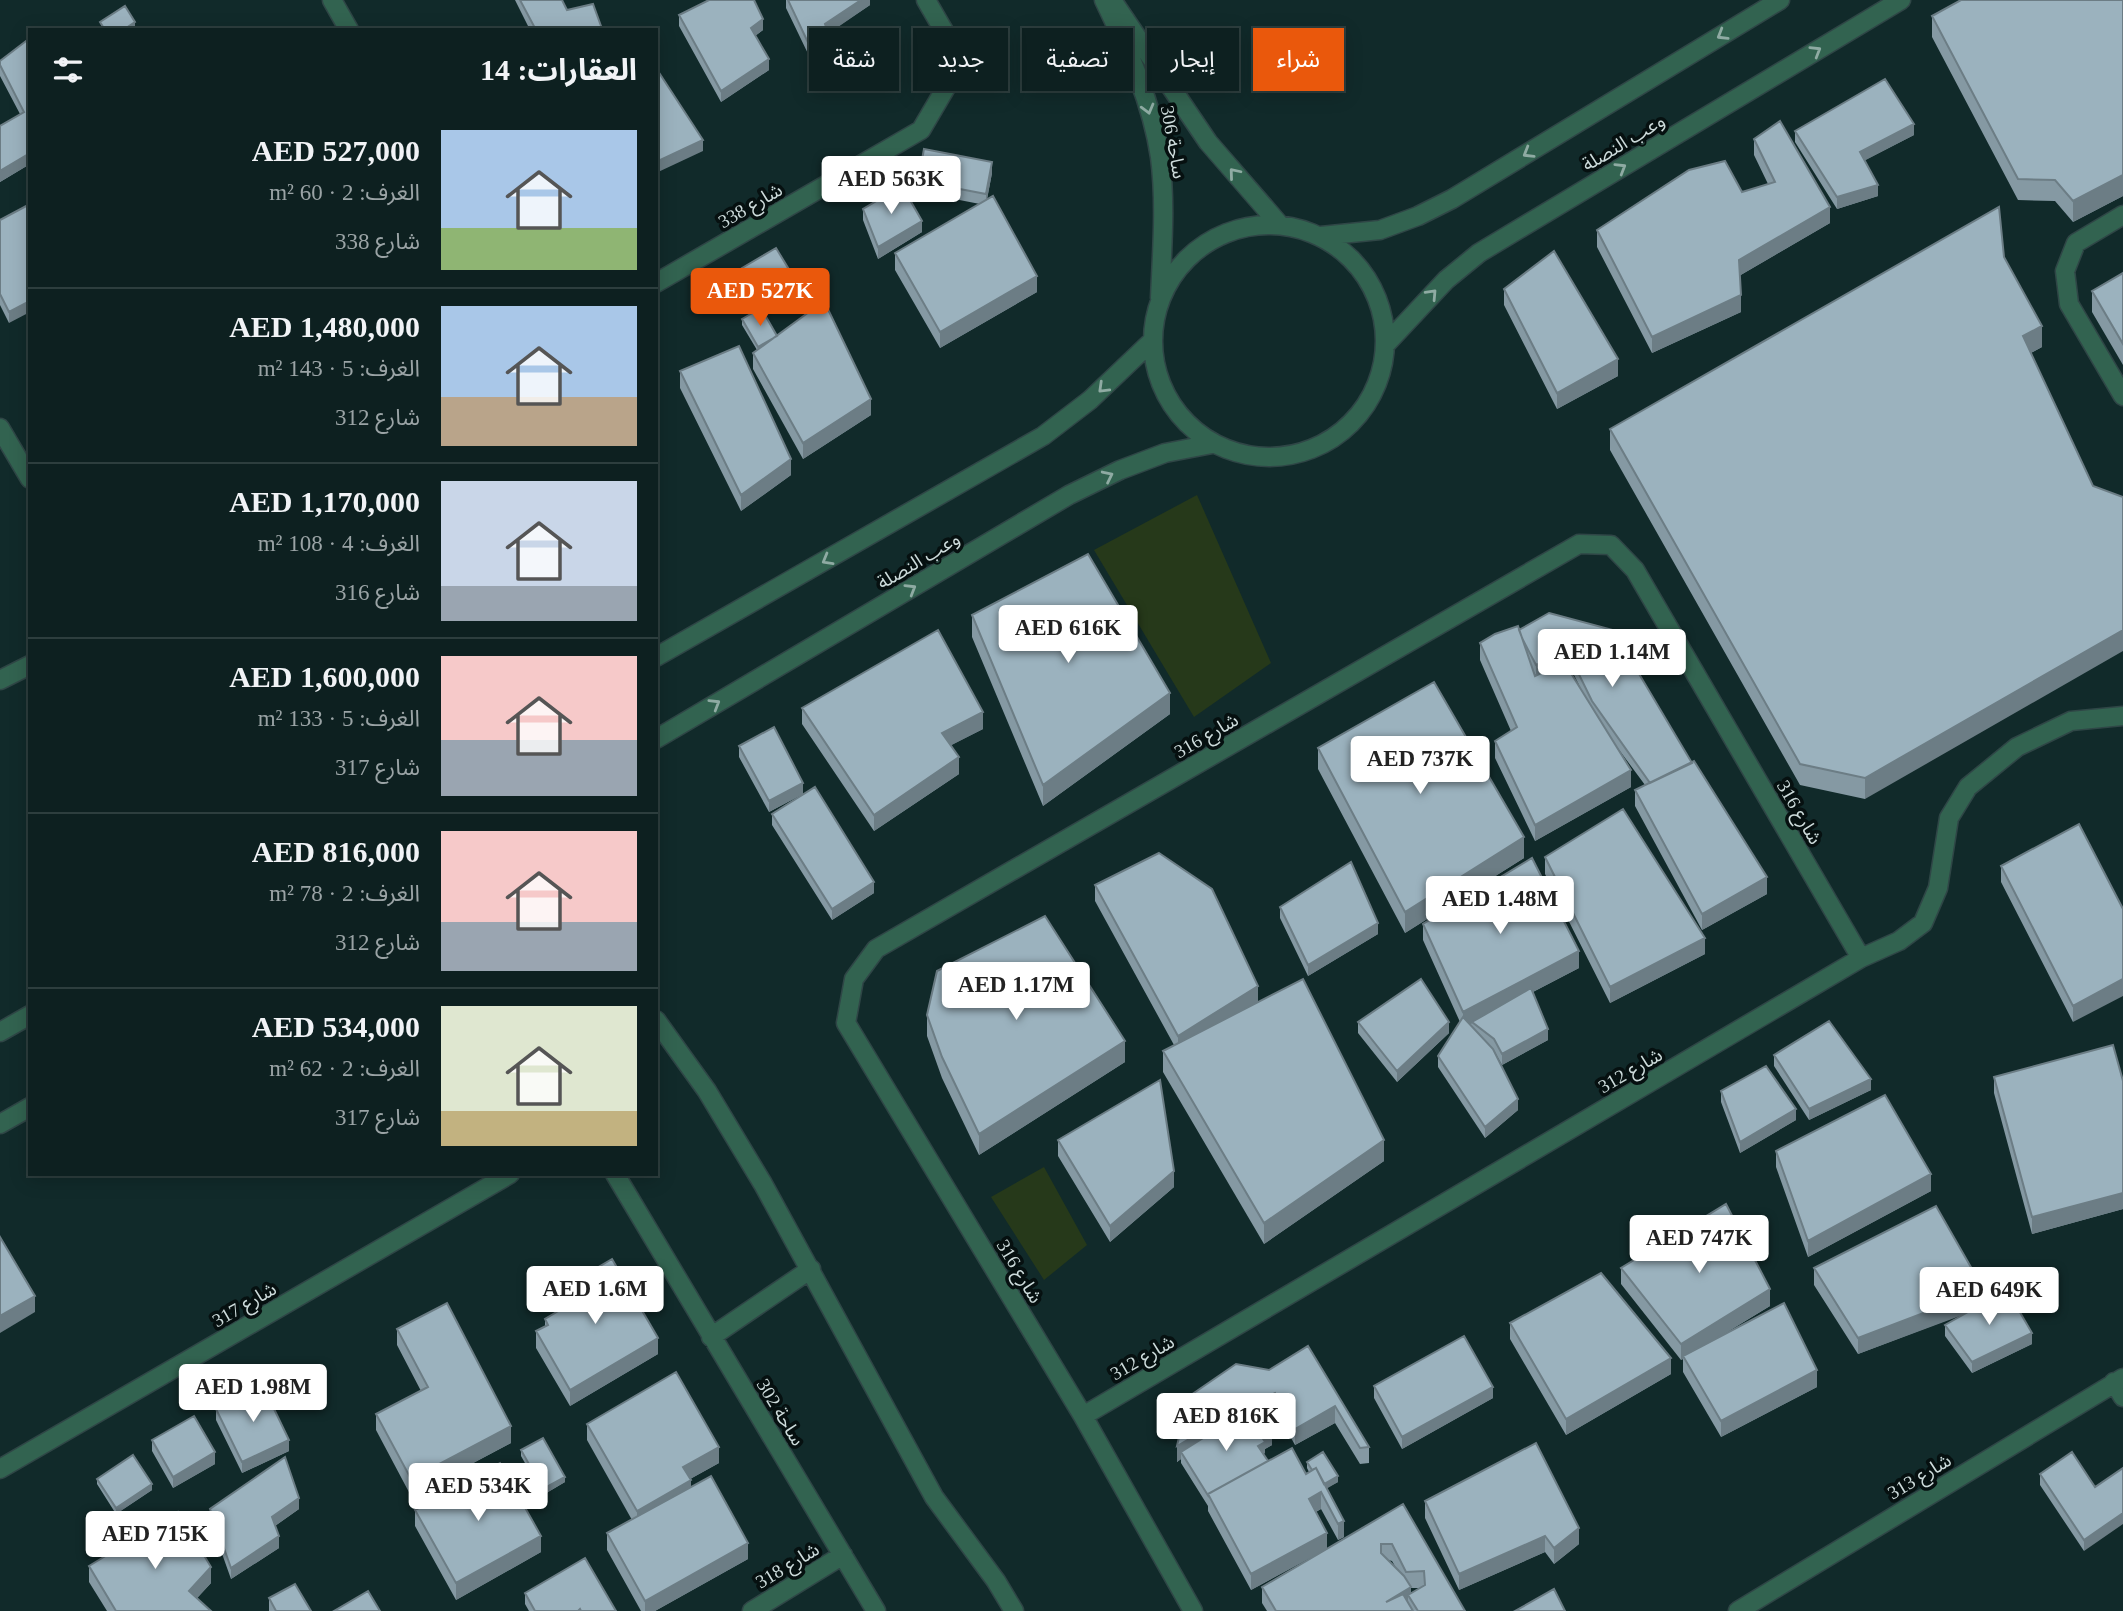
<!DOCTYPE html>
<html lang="ar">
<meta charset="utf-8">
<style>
:root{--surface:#0d2020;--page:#1b2d2d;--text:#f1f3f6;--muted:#9aa3a5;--line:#2d3e3e;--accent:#ea580c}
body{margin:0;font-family:"Times New Roman","Noto Sans Arabic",serif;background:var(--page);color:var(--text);direction:rtl;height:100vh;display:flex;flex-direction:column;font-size:26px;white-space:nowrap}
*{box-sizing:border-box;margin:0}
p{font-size:23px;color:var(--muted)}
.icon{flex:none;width:38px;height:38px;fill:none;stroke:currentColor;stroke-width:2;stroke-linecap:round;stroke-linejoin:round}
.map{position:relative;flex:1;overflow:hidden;direction:ltr}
.sheet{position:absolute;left:28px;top:28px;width:630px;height:1148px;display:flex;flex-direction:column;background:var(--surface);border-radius:0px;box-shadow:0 4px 18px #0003,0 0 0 2px var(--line);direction:rtl}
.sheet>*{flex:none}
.top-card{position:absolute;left:679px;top:28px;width:665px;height:63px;direction:rtl;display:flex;gap:14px}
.price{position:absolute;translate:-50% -60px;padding:0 16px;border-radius:7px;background:#fff;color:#222;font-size:23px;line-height:46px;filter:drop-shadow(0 2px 4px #0008)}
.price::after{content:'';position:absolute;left:50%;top:42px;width:21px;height:16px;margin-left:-10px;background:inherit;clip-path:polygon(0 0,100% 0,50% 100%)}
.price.selected{background:var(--accent);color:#fff}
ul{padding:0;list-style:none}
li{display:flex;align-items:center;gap:21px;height:175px;padding:0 21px}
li+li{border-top:2px solid var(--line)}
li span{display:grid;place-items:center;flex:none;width:196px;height:140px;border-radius:0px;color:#555}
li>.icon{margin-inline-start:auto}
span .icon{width:84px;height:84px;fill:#fffc;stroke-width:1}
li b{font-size:30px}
h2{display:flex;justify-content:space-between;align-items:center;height:84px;padding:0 21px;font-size:30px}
.pill{padding:0 24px;border-radius:0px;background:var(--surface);box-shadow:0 4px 18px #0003,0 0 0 2px var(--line);font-size:24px;line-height:63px}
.pill.selected{background:var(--accent);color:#fff}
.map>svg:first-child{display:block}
.green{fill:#26391a}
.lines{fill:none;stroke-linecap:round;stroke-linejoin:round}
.minor-casing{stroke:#2f4646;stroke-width:21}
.minor{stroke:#326350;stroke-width:18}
.wall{fill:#8599a3;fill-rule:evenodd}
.shaded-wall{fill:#6c7d85}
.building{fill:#9bb2be;stroke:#6c7d85;stroke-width:2}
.oneway{stroke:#8faba3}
.labels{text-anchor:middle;stroke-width:7;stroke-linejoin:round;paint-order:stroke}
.street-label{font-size:19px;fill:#cddbdb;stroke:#061010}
</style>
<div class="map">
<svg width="2123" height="1611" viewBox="0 0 2123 1611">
<rect width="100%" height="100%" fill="#112a2a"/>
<!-- green -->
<path class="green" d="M1197 495 1271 663 1194 717 1094 550Z
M1044 1167 1087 1245 1044 1280 991 1197Z"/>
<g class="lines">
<!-- minor casing -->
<g class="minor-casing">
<path id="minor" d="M332 0 349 30
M1104 0C1128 50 1152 102 1160 157 1166 203 1162 252 1160 298
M1116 6 1208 142 1279 224
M2123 215 2076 243 2065 271 2069 304 2123 396
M1153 341a116 116 0 1 1 232 0a116 116 0 1 1-232 0Z
M1321 236 1380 230 1418 216 1452 199 1780 0
M656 283 921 130 948 84V38L926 0
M1386 344 1446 280 1479 253 1901 0
M0 428 30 479
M656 657 1043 436 1090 400 1152 341
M0 680 30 665
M656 739 1069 495 1120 470 1165 453 1212 444
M656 1020 707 1091 763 1184 934 1497 996 1581 1014 1611
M0 1032 30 1015
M0 1124 30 1107
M615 1174 876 1611
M711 1337 811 1269
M2114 1382 2123 1397
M1083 1416 1861 958 1899 941 1923 923 1938 888 1949 818 1968 787 2017 747 2071 721 2123 716
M0 1469 510 1174
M752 1611 843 1555
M1193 1611 1083 1416 846 1023 854 979 876 949 1579 544 1611 545 1635 570 1861 958
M1738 1611 2123 1378"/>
</g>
<!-- minor -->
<use href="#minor" class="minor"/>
</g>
<!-- wall -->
<path class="wall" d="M515 0H562L567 10 601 30H530Z
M786 0H870V5L828 33 830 51 812 62 786 8Z
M2123 0V196L2073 222 2055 201 2018 200 1932 37V16Z
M679 15 763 30 755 36 769 70 721 102 679 26Z
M30 38V164L0 182V126L20 114 0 76V61Z
M1795 131 1914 135 1865 160 1878 196 1837 209 1795 142Z
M1754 139 1830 223 1739 276 1741 312 1652 353 1597 247V230L1742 192 1768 184 1754 155Z
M992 173 987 199 1037 292 940 348 895 270V253L980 204 918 192V181Z
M30 204 9 323 0 305V220Z
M863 209 922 232 878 259 863 220Z
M2004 257 2042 347 2031 353 1865 799 1800 785 1610 450V429Z
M742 268 796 287 761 307 742 274Z
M2123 273V365L2092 312V291Z
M1504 289 1618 376 1557 409 1504 305Z
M742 319 777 336 871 415 803 459 753 369V353L757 350 742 325Z
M680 371 791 475 741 511 680 388Z
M1549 613 1767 894 1702 930 1635 806V790L1645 785 1614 743 1631 787 1535 841 1495 758V741L1511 731 1480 660V643L1519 630ZM1568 663 1580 687 1566 664Z
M972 615 1170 714 1043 806 972 637Z
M802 708 983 729 951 745 959 774 874 831 802 724Z
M739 746 803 794 769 812 739 757Z
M1318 748 1524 858 1405 933 1318 769Z
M772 814 874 893 832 920 772 825Z
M2079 824 2073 1022 2001 882V866Z
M1545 857 1705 954 1610 1003 1545 874Z
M1095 885 1258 1002 1249 1007 1384 1161 1264 1244 1163 1072V1051L1174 1045 1095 901Z
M1280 907 1378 934 1308 976 1280 918Z
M1423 924 1579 968 1533 992 1548 1040 1502 1065 1493 1049 1518 1110 1485 1138 1438 1067V1056L1460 1022 1423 940Z
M927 1015 1125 1062 979 1155 942 1078 927 1036Z
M1358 1022 1449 1033 1397 1082 1358 1033Z
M1774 1055 1871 1090 1809 1120 1774 1066Z
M1994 1077 2123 1081V1209L2032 1234 1994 1093Z
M1721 1091 1796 1120 1740 1153 1721 1102Z
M1058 1140 1174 1187 1110 1242 1058 1156Z
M1776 1151 1931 1191 1808 1257 1776 1167Z
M1621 1268 1770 1306 1719 1337 1817 1387 1721 1437 1683 1372V1359L1681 1360 1621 1284Z
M1814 1268 1984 1303 2032 1344 1972 1373 1945 1336V1325L1963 1314 1858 1354 1814 1285Z
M556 1292 658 1354 570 1406 536 1348V1331L545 1327V1319L558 1312 556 1308Z
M1510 1323 1671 1374 1566 1435 1510 1339Z
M397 1329 511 1443 411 1496 376 1430V1414L421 1391 397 1345Z
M1308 1346 1369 1447V1463L1360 1464 1335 1423 1295 1445 1275 1409 1264 1414 1272 1445 1265 1449V1453L1263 1454 1268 1462 1306 1474 1309 1472 1307 1468V1462L1338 1482 1326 1488 1344 1537 1338 1540 1321 1509 1316 1512 1327 1549 1403 1504 1465 1611H1267L1262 1603V1587L1326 1549 1251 1590 1208 1511V1506L1181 1463V1459L1177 1462V1446L1269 1370ZM1388 1560 1392 1561 1396 1568ZM1411 1588H1421L1411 1593Z
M1374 1386 1493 1398 1402 1449 1374 1398Z
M216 1409 289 1451 242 1473 216 1420Z
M587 1424 719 1463 690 1479 691 1488 748 1559 655 1611H641L607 1550V1533L632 1520 587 1440Z
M152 1440 215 1464 173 1488 152 1451Z
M521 1450 565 1482 543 1495 521 1456Z
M2040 1474 2095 1487 2084 1551 2040 1485Z
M97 1479 152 1490 116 1514 97 1484Z
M1425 1501 1579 1544 1554 1564 1545 1552 1459 1590 1425 1518Z
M210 1509H299L275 1526 279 1548 231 1579 210 1520Z
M415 1510 541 1552 456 1600 415 1526Z
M89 1566 211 1583 197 1598 211 1611H107L89 1582Z
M525 1593 616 1611H529L525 1604Z
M269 1598 311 1611H269Z"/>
<!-- shaded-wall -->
<path class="shaded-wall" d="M861 0H870V5L825 36V24Z
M763 19V30L751 39V28Z
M135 22V27L132 30H123Z
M830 40V51L812 62V51Z
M769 59V70L721 102V91Z
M1914 124V135L1860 163V152Z
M703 140V151L656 173V162Z
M30 153V164L0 182V171Z
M992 162V173L986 205V194Z
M2123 175V196L2073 222V201Z
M1878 185V196L1837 209V197Z
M1830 207V223L1739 276V260Z
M922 221V232L878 259V247Z
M1037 276V292L940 348V332Z
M796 281V287L761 307V302Z
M1741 295V312L1652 353V337Z
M30 301V312L9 323V312Z
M2042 326V347L2023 357V336Z
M1618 359V376L1557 409V393Z
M871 399V415L803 459V443Z
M791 459V475L741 511V495Z
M2123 630V651L1865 799V778Z
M1568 652V663L1536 676V665Z
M1170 693V714L1043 806V785Z
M983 712V729L942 750V733Z
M959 757V774L874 831V815Z
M1631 770V787L1535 841V825Z
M803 783V794L769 812V801Z
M1524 837V858L1405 933V912Z
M1767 877V894L1702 930V914Z
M874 882V893L832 920V909Z
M1378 923V934L1308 976V965Z
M1705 938V954L1610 1003V987Z
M1579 951V968L1463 1028V1012Z
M2123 979V996L2073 1022V1006Z
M1258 986V1002L1178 1052V1036Z
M1449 1022V1033L1397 1082V1071Z
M1548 1029V1040L1502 1065V1054Z
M1125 1041V1062L979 1155V1134Z
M1871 1079V1090L1809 1120V1109Z
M1518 1099V1110L1485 1138V1127Z
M1796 1109V1120L1740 1153V1142Z
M1384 1140V1161L1264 1244V1223Z
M1174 1171V1187L1110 1242V1226Z
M1931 1174V1191L1808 1257V1241Z
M2123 1193V1209L2032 1234V1217Z
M1770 1289V1306L1684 1358 1683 1356V1359L1681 1360V1344Z
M1984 1290V1307L1858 1354V1338Z
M35 1296V1312L0 1333V1316Z
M2032 1333V1344L1972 1373V1362Z
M658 1338V1354L570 1406V1390Z
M1671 1358V1374L1566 1435V1419Z
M1817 1370V1387L1721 1437V1421Z
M1493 1387V1398L1402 1449V1437Z
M1275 1393V1409L1257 1418V1402Z
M1246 1406V1422L1181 1452V1459L1177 1462V1446Z
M1335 1406V1423L1295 1445V1429Z
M511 1426V1443L411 1496V1479Z
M1272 1429V1445L1265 1449V1453L1258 1457V1446L1263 1443V1434Z
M289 1440V1451L242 1473V1462Z
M719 1447V1463L683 1483V1467Z
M215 1452V1464L173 1488V1477Z
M1338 1476V1482L1321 1492V1486Z
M565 1477V1482L543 1495V1489Z
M691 1480V1496L637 1528V1511Z
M152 1484V1490L116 1514V1508Z
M1321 1492V1509L1309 1515V1499Z
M299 1498V1509L272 1528V1517Z
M2123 1513V1524L2084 1551V1540Z
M1344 1521V1537L1338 1540V1524Z
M1579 1528V1544L1554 1564V1548Z
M1327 1533V1549L1251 1590V1574Z
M279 1536V1548L231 1579V1568Z
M541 1536V1552L456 1600V1583Z
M1545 1536V1552L1459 1590V1574Z
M748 1543V1559L655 1611H645V1601Z
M211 1567V1583L189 1607V1591Z
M1411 1587V1600L1408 1595V1605L1386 1602Z"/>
<!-- building -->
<path class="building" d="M520 0H562L567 10 593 4 601 26 595 30H536Z
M709 0H754L763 19 751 28 769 59 721 91 679 15Z
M788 0H861L825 24 830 40 812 51Z
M1961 0H2123V175L2073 201 2055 180 2018 179 1932 16Z
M125 6 135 22 123 30H105L100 22Z
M30 38V153L0 171V126L24 112 0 65V61Z
M656 68 703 140 656 162Z
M1885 79 1914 124 1860 152 1878 185 1837 197 1795 131Z
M1780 121 1830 207 1739 260 1741 295 1652 337 1597 230 1689 170 1725 161 1742 192 1775 182 1754 139Z
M924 149 992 162 986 194 918 181Z
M902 186 922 221 878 247 863 209Z
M993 196 1037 276 940 332 895 253Z
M30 204V301L9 312 0 294V220Z
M1999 207 2004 257 2042 326 2023 336 2093 486 2123 497V630L1865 778 1800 764 1610 429Z
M776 248 796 281 761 302 742 268Z
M1554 251 1618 359 1557 393 1504 289Z
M2123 273V344L2092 291Z
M824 301 871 399 803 443 753 353Z
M761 308 777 336 758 347 742 319Z
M739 346 791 459 741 495 680 371Z
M1088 554 1170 693 1043 785 972 615Z
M1549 613 1613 630 1692 763 1650 783 1592 701 1568 652 1536 665 1523 640 1519 630Z
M1518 626 1535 676 1564 662 1631 770 1535 825 1495 741 1517 727 1480 643 1495 634Z
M938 630 983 712 942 733 959 757 874 815 802 708Z
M1434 682 1524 837 1405 912 1318 748Z
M774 727 803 783 769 801 739 746Z
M1694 761 1767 877 1702 914 1635 790Z
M815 787 874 882 832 909 772 814Z
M1623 809 1705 938 1610 987 1545 857Z
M2079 824 2123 909V979L2073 1006 2001 866Z
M1159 853 1212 889 1258 986 1178 1036 1095 885Z
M1532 858 1579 951 1463 1012 1423 924Z
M1351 862 1378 923 1308 965 1280 907Z
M1045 916 1125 1041 979 1134 942 1057 927 1015 937 971Z
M1303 979 1384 1140 1264 1223 1163 1051Z
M1421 979 1449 1022 1397 1071 1358 1022Z
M1531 988 1548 1029 1502 1054 1494 1039 1472 1022Z
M1463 1017 1493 1049 1518 1099 1485 1127 1438 1056Z
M1829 1021 1871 1079 1809 1109 1774 1055Z
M2113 1045 2123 1081V1193L2032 1217 1994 1077Z
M1766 1066 1796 1109 1740 1142 1721 1091Z
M1160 1080 1174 1171 1110 1226 1058 1140Z
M1885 1095 1931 1174 1808 1241 1776 1151Z
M1726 1204 1770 1289 1681 1344 1621 1268Z
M1936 1206 1984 1290 1858 1338 1814 1268Z
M0 1237 35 1296 0 1316Z
M612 1259 658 1338 570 1390 536 1331 548 1325 545 1319 565 1307 556 1292Z
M1601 1273 1671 1358 1566 1419 1510 1323Z
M2007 1290 2032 1333 1972 1362 1945 1325Z
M447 1303 511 1426 411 1479 376 1414 428 1387 397 1329Z
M1784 1303 1817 1370 1721 1421 1683 1356Z
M1464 1336 1493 1387 1402 1437 1374 1386Z
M1308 1346 1369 1447 1360 1448 1335 1406 1295 1429 1275 1393 1257 1402 1272 1429 1263 1434 1246 1406 1177 1446 1188 1397 1236 1364 1269 1370Z
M676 1372 719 1447 683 1467 691 1480 637 1511 587 1424Z
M263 1386 289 1440 242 1462 216 1409Z
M1246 1411 1265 1442 1258 1446 1268 1461 1208 1494 1209 1497 1181 1452Z
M194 1416 215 1452 173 1477 152 1440Z
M543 1438 565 1477 543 1489 521 1450Z
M1536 1443 1579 1528 1554 1548 1545 1536 1459 1574 1425 1501Z
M1292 1448 1306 1474 1316 1468 1344 1521 1338 1524 1321 1492 1309 1499 1327 1533 1251 1574 1208 1494Z
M1323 1452 1338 1476 1324 1484 1316 1468 1312 1470 1307 1462Z
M2072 1452 2095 1487 2123 1468V1513L2084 1540 2040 1474Z
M133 1455 152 1484 116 1508 97 1479Z
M285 1457 299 1498 272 1517 279 1536 231 1568 210 1509Z
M500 1463 541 1536 456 1583 415 1510Z
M711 1476 748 1543 645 1601 607 1533Z
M1403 1504 1465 1611H1418L1408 1595 1425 1585 1424 1571 1406 1572 1392 1544H1381V1553L1404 1576 1411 1587 1386 1602 1403 1594 1413 1611H1276L1262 1587Z
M178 1512 211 1567 189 1591 211 1611H116L89 1566Z
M585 1558 616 1611H581L580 1609 578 1611H535L525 1593Z
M295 1584 311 1611H276L269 1598Z
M1554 1589 1565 1611H1515Z
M368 1591 380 1611H334Z"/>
<!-- one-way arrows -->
<defs><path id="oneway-chevron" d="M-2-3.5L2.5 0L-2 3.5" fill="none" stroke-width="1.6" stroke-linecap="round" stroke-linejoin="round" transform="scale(1.75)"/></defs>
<g class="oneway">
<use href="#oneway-chevron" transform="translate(1722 35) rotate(149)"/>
<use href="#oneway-chevron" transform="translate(1816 51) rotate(-31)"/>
<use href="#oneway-chevron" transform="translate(1148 109) rotate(75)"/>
<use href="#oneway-chevron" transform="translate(1528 153) rotate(149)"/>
<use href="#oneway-chevron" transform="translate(1621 168) rotate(-31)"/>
<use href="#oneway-chevron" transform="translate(1234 173) rotate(-130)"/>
<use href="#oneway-chevron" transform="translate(1432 294) rotate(-47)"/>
<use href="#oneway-chevron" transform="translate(1103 388) rotate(136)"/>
<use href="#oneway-chevron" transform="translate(1108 476) rotate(-26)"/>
<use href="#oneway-chevron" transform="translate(827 560) rotate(150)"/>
<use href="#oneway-chevron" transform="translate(911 589) rotate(-31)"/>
<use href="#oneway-chevron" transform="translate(715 704) rotate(-31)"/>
</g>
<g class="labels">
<!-- street labels -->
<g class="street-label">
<text transform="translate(1174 142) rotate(80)" y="7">ساحة 306</text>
<text transform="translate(1623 142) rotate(-31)" y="7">وعب النصلة</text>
<text transform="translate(750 205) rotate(-30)" y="7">شارع 338</text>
<text transform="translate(918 560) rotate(-31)" y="7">وعب النصلة</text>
<text transform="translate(1206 735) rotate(-30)" y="7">شارع 316</text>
<text transform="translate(1800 812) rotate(60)" y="7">شارع 316</text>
<text transform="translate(1630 1070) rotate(-30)" y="7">شارع 312</text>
<text transform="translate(1020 1271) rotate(59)" y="7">شارع 316</text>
<text transform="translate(244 1304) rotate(-30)" y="7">شارع 317</text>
<text transform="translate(1142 1357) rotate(-30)" y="7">شارع 312</text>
<text transform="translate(781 1412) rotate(59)" y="7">ساحة 302</text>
<text transform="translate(1919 1476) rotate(-31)" y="7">شارع 313</text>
<text transform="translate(787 1565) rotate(-31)" y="7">شارع 318</text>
</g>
</g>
</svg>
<b class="price" style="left:891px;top:216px">AED 563K</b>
<b class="price selected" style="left:760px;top:328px">AED 527K</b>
<b class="price" style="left:1068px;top:665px">AED 616K</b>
<b class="price" style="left:1612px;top:689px">AED 1.14M</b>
<b class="price" style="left:1420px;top:796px">AED 737K</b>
<b class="price" style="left:1500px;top:936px">AED 1.48M</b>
<b class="price" style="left:1016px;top:1022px">AED 1.17M</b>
<b class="price" style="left:1699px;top:1275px">AED 747K</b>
<b class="price" style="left:595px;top:1326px">AED 1.6M</b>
<b class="price" style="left:1989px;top:1327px">AED 649K</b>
<b class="price" style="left:253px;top:1424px">AED 1.98M</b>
<b class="price" style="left:1226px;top:1453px">AED 816K</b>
<b class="price" style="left:478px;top:1523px">AED 534K</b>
<b class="price" style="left:155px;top:1571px">AED 715K</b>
<div class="top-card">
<a class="pill selected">شراء</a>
<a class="pill">إيجار</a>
<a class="pill">تصفية</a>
<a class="pill">جديد</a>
<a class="pill">شقة</a>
</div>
<section class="sheet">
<h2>العقارات: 14<svg class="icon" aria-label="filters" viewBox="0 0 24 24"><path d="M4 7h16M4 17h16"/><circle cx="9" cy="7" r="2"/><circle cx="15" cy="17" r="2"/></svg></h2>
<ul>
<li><span style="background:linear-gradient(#a9c7e8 70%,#8fb573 0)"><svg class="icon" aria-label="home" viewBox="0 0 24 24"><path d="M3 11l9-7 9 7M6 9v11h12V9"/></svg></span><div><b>AED 527,000</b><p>الغرف: 2 · 60 m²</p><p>شارع 338</p></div></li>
<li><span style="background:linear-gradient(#a9c7e8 65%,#b9a48a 0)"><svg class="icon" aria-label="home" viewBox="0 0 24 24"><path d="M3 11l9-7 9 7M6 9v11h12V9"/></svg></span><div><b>AED 1,480,000</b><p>الغرف: 5 · 143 m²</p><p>شارع 312</p></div></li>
<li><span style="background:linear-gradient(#c9d6e8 75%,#9aa5b1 0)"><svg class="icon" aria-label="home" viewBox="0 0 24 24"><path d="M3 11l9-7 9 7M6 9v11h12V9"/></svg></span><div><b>AED 1,170,000</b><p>الغرف: 4 · 108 m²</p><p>شارع 316</p></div></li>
<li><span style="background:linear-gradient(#f6c9c9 60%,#9aa5b1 0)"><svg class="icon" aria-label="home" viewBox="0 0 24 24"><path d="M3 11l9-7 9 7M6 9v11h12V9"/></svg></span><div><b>AED 1,600,000</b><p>الغرف: 5 · 133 m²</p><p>شارع 317</p></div></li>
<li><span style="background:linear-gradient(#f6c9c9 65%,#9aa5b1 0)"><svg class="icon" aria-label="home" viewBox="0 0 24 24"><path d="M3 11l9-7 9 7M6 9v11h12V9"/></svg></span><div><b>AED 816,000</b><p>الغرف: 2 · 78 m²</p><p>شارع 312</p></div></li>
<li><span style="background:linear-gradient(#dfe7d0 75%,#c2b280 0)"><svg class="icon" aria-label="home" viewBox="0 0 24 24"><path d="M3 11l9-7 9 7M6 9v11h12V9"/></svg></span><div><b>AED 534,000</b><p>الغرف: 2 · 62 m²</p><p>شارع 317</p></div></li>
</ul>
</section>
</div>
